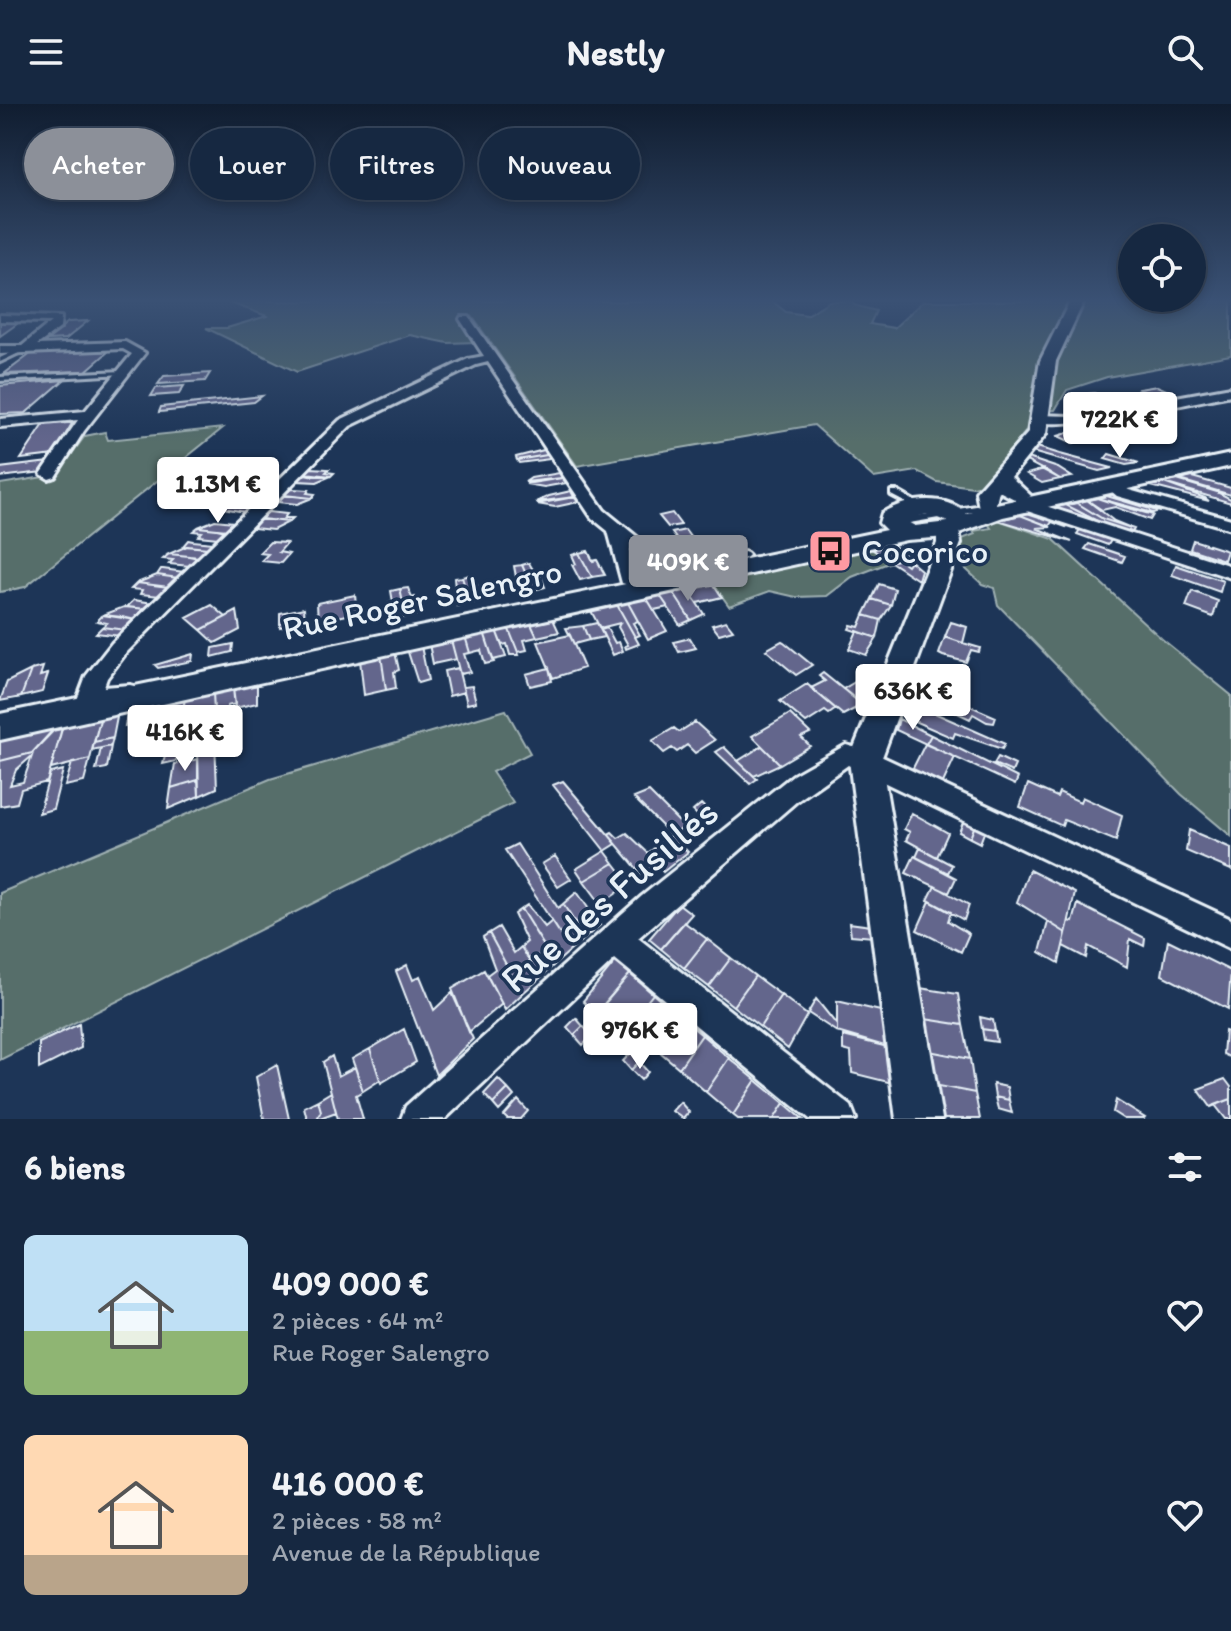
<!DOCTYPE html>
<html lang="fr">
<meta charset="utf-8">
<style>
:root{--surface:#162841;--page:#1f3048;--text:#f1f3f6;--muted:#9ea6b1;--line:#35445a;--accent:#8c9099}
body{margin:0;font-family:Itim,sans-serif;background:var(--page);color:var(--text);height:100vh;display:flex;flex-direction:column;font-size:30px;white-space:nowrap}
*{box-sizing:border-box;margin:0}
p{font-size:26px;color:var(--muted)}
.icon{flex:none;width:44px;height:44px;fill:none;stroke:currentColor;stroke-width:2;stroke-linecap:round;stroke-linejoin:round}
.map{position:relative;height:1015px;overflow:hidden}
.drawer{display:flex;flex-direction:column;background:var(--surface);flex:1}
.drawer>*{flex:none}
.guide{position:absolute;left:24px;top:24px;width:800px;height:72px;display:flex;gap:16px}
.tools{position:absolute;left:1118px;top:120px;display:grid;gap:16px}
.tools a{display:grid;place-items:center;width:88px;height:88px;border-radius:50%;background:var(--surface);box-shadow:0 4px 12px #0003,0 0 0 2px var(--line);font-size:40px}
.price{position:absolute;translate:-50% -68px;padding:0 18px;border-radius:8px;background:#fff;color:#222;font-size:26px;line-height:52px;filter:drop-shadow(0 2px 4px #0008)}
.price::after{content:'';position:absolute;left:50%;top:48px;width:24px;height:18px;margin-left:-12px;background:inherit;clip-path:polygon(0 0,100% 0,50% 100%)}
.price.current{background:var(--accent);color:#fff}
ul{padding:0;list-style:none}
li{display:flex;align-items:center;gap:24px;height:200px;padding:0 24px}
li span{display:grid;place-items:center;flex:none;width:224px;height:160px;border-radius:12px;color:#555}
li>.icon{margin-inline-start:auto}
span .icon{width:96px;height:96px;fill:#fffc;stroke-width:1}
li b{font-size:34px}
h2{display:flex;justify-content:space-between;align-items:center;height:96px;padding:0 24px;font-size:34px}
.chip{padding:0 28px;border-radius:36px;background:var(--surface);box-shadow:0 4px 12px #0003,0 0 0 2px var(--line);font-size:28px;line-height:72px}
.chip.current{background:var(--accent);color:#fff}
header{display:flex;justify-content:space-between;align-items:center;height:104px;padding:0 24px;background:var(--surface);font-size:36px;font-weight:700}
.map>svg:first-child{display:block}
.green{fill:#566e6b;stroke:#9fb0b2;stroke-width:2}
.building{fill:#63668c;stroke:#e8f1f8;stroke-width:2;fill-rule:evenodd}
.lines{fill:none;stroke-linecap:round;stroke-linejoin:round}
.service-casing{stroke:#e8f1f8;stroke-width:6}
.minor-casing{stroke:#e8f1f8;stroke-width:6}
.tertiary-casing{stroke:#e8f1f8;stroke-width:6}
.secondary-casing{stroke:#e8f1f8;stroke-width:6}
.service{fill:#1d3557;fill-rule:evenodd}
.minor{fill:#1d3557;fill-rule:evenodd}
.tertiary{fill:#1d3557;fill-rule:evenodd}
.secondary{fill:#1d3557;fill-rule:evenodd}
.labels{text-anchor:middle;stroke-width:7;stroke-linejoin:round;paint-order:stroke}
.poi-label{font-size:34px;fill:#e8f1f8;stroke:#1d3557;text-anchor:start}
.street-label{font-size:34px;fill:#e8f1f8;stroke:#1d3557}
.near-street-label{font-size:40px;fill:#e8f1f8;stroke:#1d3557}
</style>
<header><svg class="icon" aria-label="menu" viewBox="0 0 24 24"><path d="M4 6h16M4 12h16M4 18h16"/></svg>Nestly<svg class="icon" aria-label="search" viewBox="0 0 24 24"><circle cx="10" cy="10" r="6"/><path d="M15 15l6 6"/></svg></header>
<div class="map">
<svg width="1231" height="1015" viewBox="0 0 1231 1015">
<rect width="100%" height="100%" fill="#1d3557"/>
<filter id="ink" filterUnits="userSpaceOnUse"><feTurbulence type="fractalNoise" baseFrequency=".0125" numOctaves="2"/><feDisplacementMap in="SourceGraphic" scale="16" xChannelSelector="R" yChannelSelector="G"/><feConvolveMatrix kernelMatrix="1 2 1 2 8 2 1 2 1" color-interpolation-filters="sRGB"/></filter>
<g filter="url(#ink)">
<!-- green -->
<path class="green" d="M224 197H772L786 208 807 211 829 197H852L854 201 876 207 870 220 894 224 923 197H1069L1046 242 1058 246 1083 197H1231V251L1107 273 1067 286 1055 306 1029 308 1027 326 982 381 973 383 937 378 917 367 874 374 814 321 577 362 472 212 460 215 475 238 448 239 410 231 297 268 206 224H227L267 212Z
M223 324 25 483 0 488V380L56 371 85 332 105 328 108 336Z
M998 416 1053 435 1162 535 1231 591V732L1181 690 998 501 994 484 982 480 953 453 962 435 975 430 973 427 991 424 989 421Z
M869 443 891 458 852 473 827 492 796 493 770 487 729 502 712 478Z
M506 606 530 649 492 668 513 699 0 956V789L270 675Z"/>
<!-- building -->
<path class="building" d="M24 215 0 232V216Z
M88 217 66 235 46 236 68 218Z
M109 247 86 267 4 270 32 249Z
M210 269 205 277 158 280 164 272Z
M64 276 26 309 0 310V282Z
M184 282 179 290 151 292 156 284Z
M1157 282 1171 288 1153 292 1139 285Z
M1137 288 1149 293 1130 297 1116 290Z
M1094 289 1108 296 1087 299 1074 292Z
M262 292 254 298 159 308 161 303Z
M74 316 54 351 21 355 45 319Z
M1077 326 1092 333 1073 339 1058 332Z
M1037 343 1060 350 1112 364 1099 367 1032 348Z
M544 346 547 351 517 356 516 353Z
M1109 350 1139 359 1126 361 1105 355Z
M547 351 550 355 519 359 517 356Z
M1028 354 1058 364 1072 373 1060 375 1026 357Z
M49 358 43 368 0 373V364Z
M311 364 329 365 326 368 334 369 331 372 305 369Z
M1044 365 1060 375 1042 379 1027 370Z
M559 369 562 374 525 378 531 374Z
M305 370 314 372H331L317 378 298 377Z
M262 371 280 372 274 379 247 376Z
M1192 373 1231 384V391L1180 376Z
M562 374 566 379 544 383 526 380Z
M247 376 274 379 267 385 249 383 251 381 243 380Z
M1177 376 1217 388 1231 395V399L1164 379Z
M1164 379 1205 394 1209 397 1151 382Z
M291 385 309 386 307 389 315 390 312 394 284 391Z
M571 387 574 393 536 398 549 392Z
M1119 389 1161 404 1160 408 1107 392Z
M284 391 312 394 297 400 277 398Z
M240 392 258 394 251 401 224 399Z
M1107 392 1159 407 1153 409 1097 394Z
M574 393 578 398 555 403 537 400Z
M1097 394 1121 402 1153 411 1150 416 1115 403 1102 406 1087 396Z
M1087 396 1114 417 1131 424 1103 415 1077 399Z
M224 399 251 401 244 408 218 403Z
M1077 399 1103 415 1134 425 1130 432 1097 421 1099 418 1066 401Z
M1066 401 1099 418 1097 421 1051 404Z
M268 408 287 410 284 414H293L289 418 261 415Z
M1033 408 1068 419 1066 423 1052 418 1049 422 1020 411Z
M672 409 681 421 668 423 659 412Z
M1020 411 1051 423 1036 424 1072 438 998 416Z
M261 415 289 418 273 426 253 424Z
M215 416 234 418 227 426 198 423Z
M198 423 217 425 225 427 218 434 198 432 202 428 193 427Z
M1082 423 1113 433 1108 441 1077 430Z
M685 426 694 438 681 441 672 429Z
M188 436 193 437 213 439 208 444 183 442Z
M1193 436 1227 447 1224 456 1190 445Z
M270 438 287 439 279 448 289 450 281 459 261 457 268 450 259 449Z
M891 439 906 452 891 458 869 443Z
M1089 440 1125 452 1122 458 1085 445Z
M187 442 208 444 199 453 169 450Z
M588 447 593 457 597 456 605 471 592 473 579 449Z
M579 449 585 460 592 473 580 476 572 461 576 460 572 451Z
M169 450 189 452 198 454 190 462 169 460 173 456 163 455Z
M899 455 907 461 910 457 921 466 918 476 891 458Z
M529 459 535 469 539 468 545 483 533 486 522 461Z
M522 461 533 486 519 489 514 462Z
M1176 461 1223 477 1220 488 1172 471Z
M161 465H163L184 468 178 474 157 471Z
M157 471 178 474 169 483 137 479Z
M470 471 474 481H477L483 497 470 499 462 473Z
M462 473 470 499 457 502 454 474Z
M712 478 722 493 697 499 687 484Z
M137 479 169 483 160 492 140 490 142 486 131 485Z
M879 480 895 485 891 501 872 495Z
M408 484 412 494 415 493 419 510 406 513 400 485Z
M687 484 704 510 691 516 672 487Z
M400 485 406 513 392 516 389 499 393 498 391 487Z
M672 487 691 516 680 521 659 490Z
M1192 487 1218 497 1213 513 1186 503Z
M659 490 668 503 654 506 646 493Z
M355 491 357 509 318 517 317 499Z
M646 493 667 527 648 535 627 497Z
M872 495 891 501 881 516 864 511Z
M134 496 153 499 147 505 127 503Z
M627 497 638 517 633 519 640 531 635 533 616 499Z
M616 499 639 540 626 545 625 542 628 541 618 523 620 519 600 524 590 505Z
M212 501 226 513 201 526 187 514Z
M124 503 147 505 136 516 103 511Z
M304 504 305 518 280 523V509Z
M237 507 240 526 215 539 201 526Z
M103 511 122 513 136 516 126 526 102 523 107 519 97 517Z
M864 511 881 516 877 534 849 525 851 521 859 523Z
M552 513 559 528 537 533 530 518Z
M726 517 733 526 719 530 712 521Z
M530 518 537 533 524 536 527 546 518 548 508 523Z
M951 518 967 523 963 539 945 533Z
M597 519 604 533 589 536 583 522Z
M583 522 589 536 574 540 566 524Z
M102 523 126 526 120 532 96 529Z
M508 523 518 548 519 551H510L507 540 502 541 496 526Z
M607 524 615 539 619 538 623 547 613 551 601 526Z
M496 526 506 553 493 556 484 528Z
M857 527 877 534 866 551 849 545Z
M484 528 494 558 485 560 481 546 470 549 465 532Z
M570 531 584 564 553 574 538 538Z
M465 532 470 549 464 550 470 568 460 570 451 536Z
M945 533 963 539 980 544 979 548 971 546 966 558 943 552 939 550Z
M690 534 696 544 679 548 674 538Z
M451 536 456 555 433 560 429 540Z
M782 537 784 538 812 561 796 571 766 546Z
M233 540 232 548 212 553 213 544Z
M421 542 428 576 418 579 407 545Z
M395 548 399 566 394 568 396 584 386 586 381 551Z
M193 550 192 557 158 564 155 561Z
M381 551 386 586 364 591 360 556Z
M43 563 40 572 48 570 42 588 21 593 31 566Z
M458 564 464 588 449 592 444 567Z
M549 564 552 577 530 582 526 570Z
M31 566 21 593 0 597 7 578Z
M823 569 843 585 862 601 843 611 811 584 825 577 819 572Z
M860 575 872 585 856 595 843 585Z
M911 576 917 579 996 613 994 619 987 618 973 610 970 615 926 594 923 598 907 591Z
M257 579V599L235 604 233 584Z
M807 580 836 605 829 610 825 607 806 619 780 597Z
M472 582 476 598 467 600 463 583Z
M233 584 235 600 227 602 228 622 215 626 213 588Z
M213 588 215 630 202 633 201 610 182 614 185 594Z
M185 594 177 645 166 648 173 597Z
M905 596 1005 640 1002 645 955 629 953 634 900 611Z
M170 597 163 638 143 643 151 601Z
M151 601 148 616 125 622 128 606Z
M118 608 113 634 94 638 101 612Z
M790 610 810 629 801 633 810 642 780 660 752 632Z
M101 612 90 655 51 665 63 620Z
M899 615 931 631 926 640 896 626Z
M695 618 715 636 695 649 687 641 677 648 672 644 664 649 652 637 674 624 679 628Z
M56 624 32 649 0 657V637Z
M62 625 47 678 21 685 17 699 0 702V657L32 649 52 627ZM32 652 23 678 10 681 16 666Z
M931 631 1018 674 1015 681 926 640Z
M113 634 111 642 92 646 94 638Z
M215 637 217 684 199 692 198 642Z
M925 640 955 653 942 681 912 666Z
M111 642 107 664 96 666 101 644Z
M762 642 780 660 754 672 738 657Z
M724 643 738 657 757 675 750 680 716 648Z
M177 645 176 657 163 660 166 648Z
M998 653 1015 661 1012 668 994 660Z
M90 655 84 678 65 682 72 659Z
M198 655V676L171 684 175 660Z
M63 666 53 705 39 709 50 669Z
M198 676 199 692 168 705 171 684Z
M563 677 608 730 616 740 605 747 553 681Z
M1028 680 1057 693 1059 688 1080 698 1082 693 1122 711 1116 737 1064 716 1062 722 1020 703Z
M649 688 684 723 672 732 634 694Z
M701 700 713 712 705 718 693 707Z
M912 709 948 729 937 753 906 736 910 728 904 725Z
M964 716 975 721 970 734 959 728Z
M975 721 985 726 980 739 970 734Z
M1189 726 1231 744V766L1186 747Z
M612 728 618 734 627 729 648 749 671 731 688 748 663 768 658 762 643 772 608 730Z
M517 740 558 804 563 800 585 834 571 846 505 746Z
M920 744 952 761 948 769 916 753Z
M605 747 614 759 584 777 576 765Z
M555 752 571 775 558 783 542 760Z
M914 752 956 774 949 789 906 769Z
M614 759 630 780 601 800 584 777Z
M1029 766 1075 789 1066 829 1017 798Z
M935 782 969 801 964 816 928 796Z
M577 788 600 821 585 834 563 800Z
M930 797 951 808 948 817 969 830 961 848 917 826Z
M679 800 692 810 661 845 649 835Z
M1078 800 1145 834 1144 842 1130 835 1127 863 1088 842 1086 854 1063 842 1069 817 1073 818Z
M527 801 545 823 552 817 571 846 555 860 521 805Z
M521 805 546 845 534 855 528 854 521 843 527 838 514 810Z
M684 818 707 835 684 864 661 845Z
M1048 818 1066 829 1059 859 1040 848Z
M849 819 871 822 873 833 851 831Z
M499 823 514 849 521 843 540 874 522 890 489 829Z
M489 829 522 890 505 906 487 871 495 865 483 833Z
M707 835 731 854 709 883 684 864Z
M1168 836 1231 867 1228 905 1162 871Z
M546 845 555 860 540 874 528 854 534 855Z
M731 854 755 872 733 902 709 883Z
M615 858 630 870 596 910 583 897Z
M407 861 413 876 420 872 434 906 452 889 473 935 436 971 396 867Z
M484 866 502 900 469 928 452 885Z
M630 870 653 890 629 921 604 900Z
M755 872 781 891 760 923 733 902Z
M920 884 958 890 963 921 925 915Z
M653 890 677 911 653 942 629 921Z
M781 891 807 911 788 945 760 923Z
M816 895 837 921V928L808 909Z
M837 897 885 908 888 943 837 928Z
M677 911 702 931 679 964 653 942Z
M980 913 993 916 995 927 982 925Z
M576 914 583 922 574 931 567 923Z
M925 915 963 921 970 955 929 947Z
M79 920 81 944 39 965V939Z
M583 922 592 932 583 941 574 931Z
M404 925 416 958 381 979 370 945Z
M982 925 995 927 997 938 984 936Z
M1225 927 1231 929V954L1223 950Z
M702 931 729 954 706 988 679 964Z
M843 932 888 943 892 979 852 969 851 948 843 946Z
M370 945 380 976 363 987 352 955Z
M929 947 970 955 975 989 934 981Z
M631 949 639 958 631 966 623 957Z
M332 952 338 972 355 963 363 987 356 991 363 1015H338L323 958Z
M729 954 756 976 733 1011 706 988Z
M639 958 648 968 641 976 631 966Z
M277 961 289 1015H264L256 973Z
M498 975 508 985 493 1000 484 990Z
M1225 975 1231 983V995L1211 1003 1198 985Z
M756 976 784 999 774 1015H738L733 1011Z
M993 980 1007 983 1009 996 995 993Z
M934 981 975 989 980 1015H939Z
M508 985 514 992 499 1007 493 1000Z
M331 988 336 1008 317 1015 321 1007 318 996Z
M995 993 1009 996 1012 1009 998 1005Z
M1231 995V1015H1226L1215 1001Z
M318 996 321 1007 317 1015H307L304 1003Z
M518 996 528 1007 521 1015H507L504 1012Z
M1116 996 1145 1014 1144 1015H1124L1113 1008Z
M680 998 689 1008 683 1015 672 1007Z
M784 999 803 1015H774Z"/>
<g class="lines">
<!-- service casing -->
<g class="service-casing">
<path id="service" d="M23 243 26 245 25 246 0 258V254Z
M122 267 124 268V270L0 277V273Z
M891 387H897L925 403 921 406 918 405 891 391Z
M994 399 998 402 997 404 892 422 888 419 892 416Z
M744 448 747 449 749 451 747 453 724 463H718L716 461Z
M130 581 134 582 136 585 134 588 130 589 91 592 87 591 85 588 87 585 91 584Z"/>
</g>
<!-- minor casing -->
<g class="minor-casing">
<path id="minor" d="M0 211 61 213 60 224 37 241 125 238 145 249 84 327 55 373 49 375 41 370 78 316 0 323V315L85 307 132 250 123 245 0 250V242H22L51 218 0 217Z
M461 213H469L604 406 674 463 676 467 674 471H660L630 445 638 475 629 481 622 479 608 427 592 414 488 258 476 261 350 322 126 549 107 574 94 610 86 613 78 610 74 604 86 572 112 539 340 316 468 255 484 252 460 215Z
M1231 283V291C1198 297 1052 331 1031 315L1038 311 1071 312Z
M1113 377 1129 386 1231 415V425L1117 392 1105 382Z
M1027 396 1231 462V474L1021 405V397Z
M846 641 874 649 1231 815V845L848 661 797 697 638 834 851 1002 856 1015H810L615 855 445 1015H401L406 1002 642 792 793 671Z"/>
</g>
<!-- tertiary casing -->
<g class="tertiary-casing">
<path id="tertiary" d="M1070 197H1084L1056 257 1046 330 1011 373 1031 392 1020 398 999 387 995 404H979L976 388 1028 329 1040 257Z
M948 419 959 426 961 439 881 656 942 1015H896L849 656 937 439V426Z"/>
</g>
<!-- secondary casing -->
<g class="secondary-casing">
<path id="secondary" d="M1231 350V362L1003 413 948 433 906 436 0 636V610L886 426 879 419 882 409C906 394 945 389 967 410L996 400ZM927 410 948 418 915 422 904 416Z"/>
</g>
<!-- service -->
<use href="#service" class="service"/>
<!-- minor -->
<use href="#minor" class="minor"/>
<!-- tertiary -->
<use href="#tertiary" class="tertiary"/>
<!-- secondary -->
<use href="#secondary" class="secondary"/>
</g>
</g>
<!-- sky -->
<linearGradient id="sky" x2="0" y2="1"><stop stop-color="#101d30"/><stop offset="0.58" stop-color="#3a5174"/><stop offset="1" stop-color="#3a5174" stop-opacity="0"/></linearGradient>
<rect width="1231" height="339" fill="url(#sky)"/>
<!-- icons -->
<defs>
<g id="bus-square" transform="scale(2.3)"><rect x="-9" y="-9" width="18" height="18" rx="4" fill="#ff9aa2" stroke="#1d3557"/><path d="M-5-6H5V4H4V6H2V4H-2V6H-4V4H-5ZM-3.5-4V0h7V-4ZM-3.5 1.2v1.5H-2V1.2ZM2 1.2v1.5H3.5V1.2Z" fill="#111"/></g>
</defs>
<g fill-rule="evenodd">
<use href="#bus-square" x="830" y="447"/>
</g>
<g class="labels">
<!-- poi labels -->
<g class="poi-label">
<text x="861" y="459">Cocorico</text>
</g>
<!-- street labels -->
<g class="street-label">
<text transform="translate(422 495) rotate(-12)" y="12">Rue Roger Salengro</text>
</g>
<!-- near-street labels -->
<g class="near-street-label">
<text transform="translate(609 791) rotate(-41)" y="14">Rue des Fusillés</text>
</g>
</g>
</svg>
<div class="tools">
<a><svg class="icon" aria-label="locate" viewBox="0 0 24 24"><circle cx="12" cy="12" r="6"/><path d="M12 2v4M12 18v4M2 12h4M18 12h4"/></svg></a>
</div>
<b class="price" style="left:1120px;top:356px">722K €</b>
<b class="price" style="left:218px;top:421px">1.13M €</b>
<b class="price current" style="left:688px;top:499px">409K €</b>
<b class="price" style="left:913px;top:628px">636K €</b>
<b class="price" style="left:185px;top:669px">416K €</b>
<b class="price" style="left:640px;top:967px">976K €</b>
<div class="guide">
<a class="chip current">Acheter</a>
<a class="chip">Louer</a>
<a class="chip">Filtres</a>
<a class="chip">Nouveau</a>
</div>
</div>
<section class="drawer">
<h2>6 biens<svg class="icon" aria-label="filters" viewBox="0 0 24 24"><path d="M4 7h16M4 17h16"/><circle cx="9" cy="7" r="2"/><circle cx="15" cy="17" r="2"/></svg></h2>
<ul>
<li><span style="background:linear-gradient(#bfe0f5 60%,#8fb573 0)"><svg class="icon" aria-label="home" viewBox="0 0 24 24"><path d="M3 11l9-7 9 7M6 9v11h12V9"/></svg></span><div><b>409 000 €</b><p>2 pièces · 64 m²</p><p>Rue Roger Salengro</p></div><svg class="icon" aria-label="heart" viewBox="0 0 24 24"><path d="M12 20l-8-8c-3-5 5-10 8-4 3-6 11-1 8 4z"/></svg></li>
<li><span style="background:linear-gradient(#ffd9b3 75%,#b9a48a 0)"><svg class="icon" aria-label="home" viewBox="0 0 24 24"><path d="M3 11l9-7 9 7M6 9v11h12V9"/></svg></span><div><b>416 000 €</b><p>2 pièces · 58 m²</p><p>Avenue de la République</p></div><svg class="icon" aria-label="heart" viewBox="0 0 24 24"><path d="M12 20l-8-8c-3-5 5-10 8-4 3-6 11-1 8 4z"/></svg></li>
</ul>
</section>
